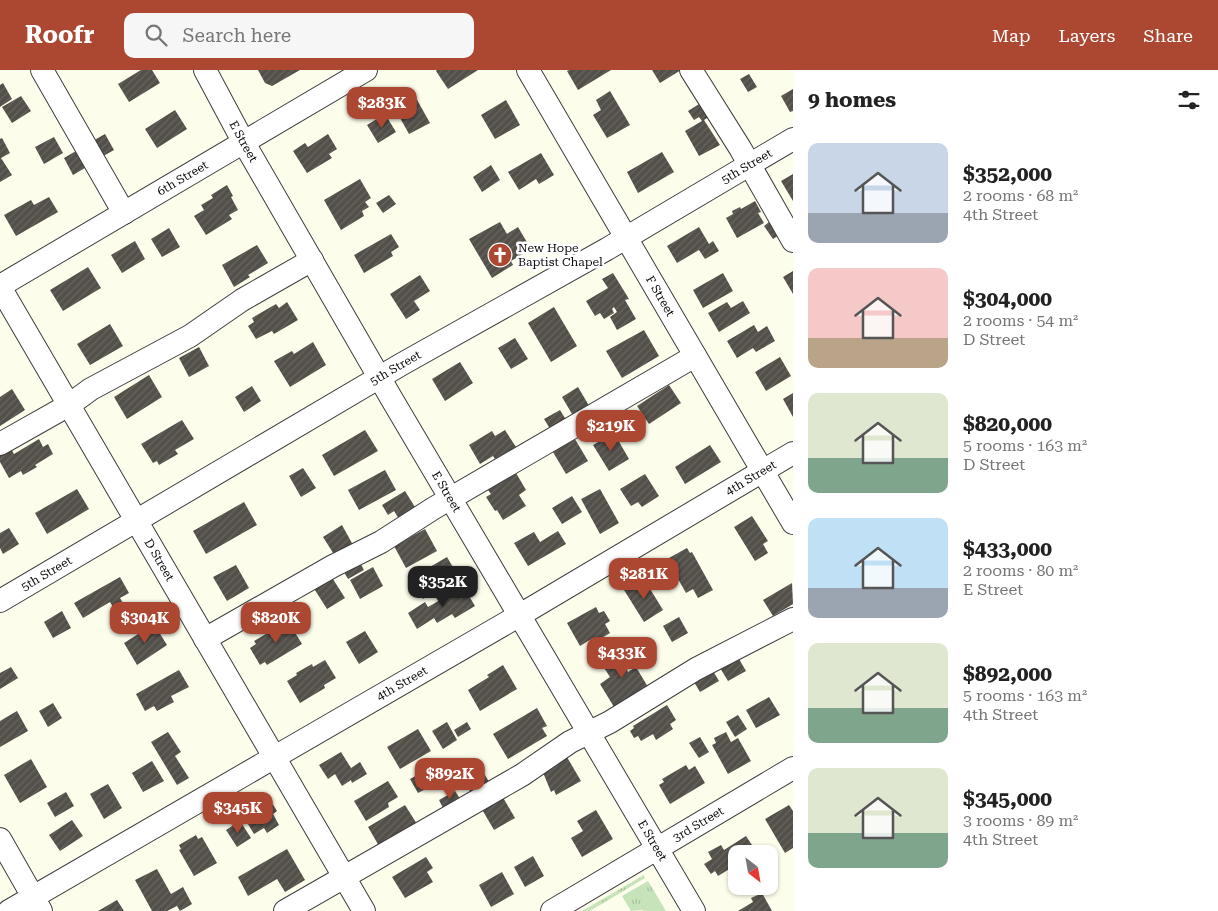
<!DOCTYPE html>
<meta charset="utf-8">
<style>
:root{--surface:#fff;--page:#f6f6f6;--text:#222;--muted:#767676;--accent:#ac4732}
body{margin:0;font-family:"Roboto Serif",serif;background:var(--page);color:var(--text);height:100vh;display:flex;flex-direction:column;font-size:19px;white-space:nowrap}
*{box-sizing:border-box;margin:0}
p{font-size:16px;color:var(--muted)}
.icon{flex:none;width:28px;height:28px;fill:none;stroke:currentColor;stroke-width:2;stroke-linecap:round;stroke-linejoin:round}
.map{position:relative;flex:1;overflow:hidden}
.sheet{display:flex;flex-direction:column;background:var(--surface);width:425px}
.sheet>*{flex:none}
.needle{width:32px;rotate:149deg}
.tools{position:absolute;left:728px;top:775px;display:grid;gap:10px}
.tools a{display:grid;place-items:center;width:50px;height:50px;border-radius:10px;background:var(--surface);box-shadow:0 1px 4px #0004;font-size:25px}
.price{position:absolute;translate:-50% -42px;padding:0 11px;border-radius:10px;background:var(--accent);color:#fff;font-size:16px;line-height:32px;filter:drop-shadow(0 1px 2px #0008)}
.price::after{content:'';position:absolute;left:50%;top:30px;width:15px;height:11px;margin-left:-8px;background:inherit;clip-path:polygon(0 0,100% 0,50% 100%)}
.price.on{background:#222;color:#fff}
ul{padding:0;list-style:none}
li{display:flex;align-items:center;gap:15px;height:125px;padding:0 15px}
li span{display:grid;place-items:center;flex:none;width:140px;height:100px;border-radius:10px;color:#555}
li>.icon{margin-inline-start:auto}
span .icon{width:60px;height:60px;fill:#fffc;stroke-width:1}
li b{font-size:21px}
h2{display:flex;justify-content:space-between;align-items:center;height:60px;padding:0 15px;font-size:21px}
header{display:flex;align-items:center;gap:30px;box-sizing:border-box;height:70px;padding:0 25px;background:var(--accent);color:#fff}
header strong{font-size:24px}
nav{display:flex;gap:28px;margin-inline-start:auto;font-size:18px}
.search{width:350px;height:45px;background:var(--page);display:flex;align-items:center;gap:12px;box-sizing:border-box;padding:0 18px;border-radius:10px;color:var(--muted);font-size:19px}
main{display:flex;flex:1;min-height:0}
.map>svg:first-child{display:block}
.grass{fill:url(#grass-tufts)}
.building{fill:url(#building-hatch)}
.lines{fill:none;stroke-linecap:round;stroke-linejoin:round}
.minor-casing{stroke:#3e3e3e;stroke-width:24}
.minor{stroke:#fff;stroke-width:22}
.labels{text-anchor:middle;stroke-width:5;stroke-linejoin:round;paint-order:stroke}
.street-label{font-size:12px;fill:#0b0b0b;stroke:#fff}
.poi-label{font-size:12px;fill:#0b0b0b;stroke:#fff;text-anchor:start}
</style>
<header>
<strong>Roofr</strong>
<div class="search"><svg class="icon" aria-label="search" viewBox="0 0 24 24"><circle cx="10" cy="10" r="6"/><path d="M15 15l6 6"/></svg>Search here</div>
<nav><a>Map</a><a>Layers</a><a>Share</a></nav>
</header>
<main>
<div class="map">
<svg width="793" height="841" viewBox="0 0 793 841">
<defs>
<pattern id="grass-tufts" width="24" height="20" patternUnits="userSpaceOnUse" patternTransform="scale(1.25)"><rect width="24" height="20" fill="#c6e3b9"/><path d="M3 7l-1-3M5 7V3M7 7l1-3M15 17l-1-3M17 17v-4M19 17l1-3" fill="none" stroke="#a9c19e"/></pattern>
<pattern id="building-hatch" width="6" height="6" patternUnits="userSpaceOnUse" patternTransform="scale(1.25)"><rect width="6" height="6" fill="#534f49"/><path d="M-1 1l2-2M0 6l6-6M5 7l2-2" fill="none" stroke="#67645f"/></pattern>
</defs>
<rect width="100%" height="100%" fill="#fdfdec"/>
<!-- grass -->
<path class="grass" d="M644 805 645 808 590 841H582Z
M648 811 666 841H643L642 840 631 841 622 826Z"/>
<!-- building -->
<path class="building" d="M141 0H152L160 13 129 32 118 14Z
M258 0H300L272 16 265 13Z
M437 0H478L448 19 436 1Z
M569 0H611L578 20 567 1Z
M652 0H681L660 13Z
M749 4 757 17 748 22 740 9Z
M3 13 12 29 0 37V15Z
M411 19 430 53 409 64 390 30Z
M793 19V41L790 42 781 26Z
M610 21 630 55 607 68 593 45 601 40 596 30Z
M21 26 31 41 12 53 2 37Z
M506 30 520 55 495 69 481 45Z
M704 31 712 45 704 50 720 75 699 86 685 61 702 51 699 47 694 50 688 41Z
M175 40 187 59 157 78 145 59Z
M385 44 396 62 378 73 367 55Z
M105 64 114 80 98 89 89 73Z
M328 64 337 79 329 84 332 88 307 103 293 81 305 73 308 77Z
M54 67 63 83 44 94 35 77Z
M2 68 10 83 1 88 12 105 0 112V69Z
M81 78 90 95 73 105 64 88Z
M662 82 674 102 638 123 627 102Z
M541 83 554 105 539 114 536 109 519 120 508 102Z
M491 95 500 110 482 122 473 107Z
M793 104V131L781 111Z
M360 109 371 128 365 132 369 137 362 141 364 146 341 160 324 130Z
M227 115 233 126 231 127 238 140 229 145 232 149 206 165 194 146 204 140 201 135 213 128 211 125Z
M389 125 396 134 383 143 376 133Z
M49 127 58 142 16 166 4 145 31 130 34 135Z
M755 131 761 142 758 143 764 153 737 168 726 148 733 144 732 141 740 137 741 139Z
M773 149 782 163 773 169 764 156Z
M500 152 507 164 518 157 531 179 511 191 513 195 492 208 469 169Z
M699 157 709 174 713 171 719 181 705 189 699 180 677 193 667 176Z
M169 158 180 177 162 187 151 169Z
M391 164 399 177 391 182 393 186 364 203 354 185Z
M135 171 145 189 122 203 111 185Z
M257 175 268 193 248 205 250 207 234 217 222 195Z
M88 197 101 218 63 241 50 220Z
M793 201V224L783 207Z
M613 203 629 229 625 230 636 249 617 260 610 247 617 242 614 237 612 239 614 243 604 249 600 243 595 246 586 231 608 218 602 209Z
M723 203 733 221 703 238 693 220Z
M420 205 430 221 414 231 420 240 406 249 390 224Z
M743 231 750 243 719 262 708 243 727 232 731 238Z
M287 232 298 250 274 264 272 261 256 269 248 256 254 252 252 248 276 234 279 238Z
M554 237 577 276 551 292 528 253Z
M110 254 123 276 90 295 77 274Z
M754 255 758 262 767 256 775 271 756 282 753 278 737 288 727 271Z
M644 260 659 286 622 308 606 281Z
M515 268 528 289 511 299 498 278Z
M313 272 326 295 290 317 274 291 292 281 294 284Z
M199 277 209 296 189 307 179 288Z
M780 287 791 306 766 321 755 302Z
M460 292 473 313 445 331 432 309Z
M149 305 162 327 127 349 114 327Z
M669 315 681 333 649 354 637 336Z
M252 316 261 331 244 342 235 327Z
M578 317 591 339 575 349 562 327Z
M12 319 25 340 0 356V327Z
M793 323V347L783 329Z
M560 340 568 353 552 362 544 349Z
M182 350 194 369 175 380 178 384 159 395 157 391 153 393 141 374Z
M365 360 378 381 334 406 322 385Z
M505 360 516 377 495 389 493 386 480 394 469 375 492 361 495 366Z
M614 363 629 389 609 401 593 375Z
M572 364 588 391 566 404 550 377Z
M39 369 43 377 48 374 53 384 35 395 37 397 23 405 21 401 9 408 0 392V383L10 377 14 384Z
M710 375 721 392 685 414 675 397Z
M303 398 316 418 301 427 289 406Z
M385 400 396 420 359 440 348 420Z
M516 403 526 420 519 425 526 436 503 450 497 440 495 441 486 427 491 424 488 420Z
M645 404 659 426 642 437 638 432 631 436 620 419Z
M77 419 89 439 47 464 35 443Z
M600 419 619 453 600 464 581 429Z
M405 421 418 442 401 452 394 441 388 445 382 435Z
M572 426 582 442 562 454 552 438Z
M244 432 257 455 206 484 193 461Z
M752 446 768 471 763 474 768 483 755 491 734 457Z
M342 455 353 475 335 486 323 467Z
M9 458 19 474 3 484 0 478V463Z
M425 459 437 481 406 498 394 476Z
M558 461 566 474 528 496 514 473 534 462 540 472Z
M687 478 690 483 692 482 713 520 698 528 693 519 686 523 669 493 671 492 669 488Z
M357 487 364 500 348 509 341 497Z
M447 487 457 504 429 520 432 524 423 529 411 508Z
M236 495 249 518 227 531 213 507Z
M373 497 383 516 360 529 350 510Z
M331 506 345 528 327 539 313 517Z
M120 507 129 523 120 528 123 533 114 539 110 532 83 548 74 533Z
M644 509 663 540 644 552 624 520Z
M792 513 793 534 773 546 763 530Z
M458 515 463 523 466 521 475 536 455 548 452 544 437 553 434 548 417 559 408 543 425 532 428 537 445 527 443 524Z
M596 537 599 543 604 541 610 551 605 554 610 563 595 572 593 568 580 576 567 553Z
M62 541 71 558 53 568 44 552Z
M679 547 688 563 672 572 663 556Z
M288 551 302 574 267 595 265 592 260 595 250 578 256 574 254 571Z
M154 554 167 575 137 595 124 573Z
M365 561 378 582 359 594 346 572Z
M626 578 632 588 623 593 628 602 636 597 648 617 614 637 600 614 610 607 601 593Z
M735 582 746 601 728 611 717 593Z
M325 590 336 608 324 615 325 618 300 633 287 611 297 605 296 603 312 594 313 597Z
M503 595 517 619 480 641 468 620 489 607 487 605Z
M710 596 719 611 700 622 691 607Z
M11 597 18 608 0 619V603Z
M179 600 189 617 171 626 174 632 157 641 154 636 145 641 136 624Z
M769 627 780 645 756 658 746 640Z
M53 633 62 648 48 657 39 641Z
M667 635 676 650 670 654 673 659 656 670 653 664 641 671 638 666 634 668 630 661 634 658 633 656Z
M537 638 547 656 542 658 547 666 508 689 493 664Z
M17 641 28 661 0 677V651Z
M738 645 747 659 735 667 726 652Z
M447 652 457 670 443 679 432 661Z
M467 652 471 659 458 667 454 660Z
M418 659 431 681 400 699 387 677Z
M168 662 181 682 175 686 189 708 177 715 151 672Z
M726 662 731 672 738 668 751 691 728 704 712 675 716 673 714 668Z
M700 667 709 682 699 688 689 673Z
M341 682 351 698 360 692 367 704 352 713 351 710 342 716 335 704 328 709 319 695Z
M564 682 581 711 556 725 554 720 551 722 542 700Z
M31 689 47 717 20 733 4 705Z
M152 691 164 711 143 722 132 703Z
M686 695 689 700 695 696 705 713 670 734 659 715 664 712 662 709Z
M480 697 491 715 472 725 462 707Z
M427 700 435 714 418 723 410 709Z
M388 711 398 727 388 733 389 737 366 751 354 731Z
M108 714 122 738 104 749 90 724Z
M455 721 461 730 444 740 439 730Z
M66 722 74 736 55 747 47 733Z
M501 724 515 748 494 760 480 736Z
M267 725 277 741 273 744 279 755 267 763 264 758 254 764 240 741Z
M405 735 417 754 379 776 368 757Z
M789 735 793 741V778L785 783 765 749Z
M596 740 613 769 582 787 571 768 583 761 577 751Z
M72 750 83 766 60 781 49 765Z
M240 751 251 768 237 777 226 760Z
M196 765 198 769 202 767 217 793 194 806 179 780 181 779 179 775Z
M746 766 754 778 757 779 760 784H736V806L731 798 718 806 715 801 711 804 704 794 712 789 708 782 721 775 724 780Z
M287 779 305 810 285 822 277 809 248 826 238 807Z
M533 786 544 806 525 817 514 797Z
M426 787 433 798 427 802 433 812 405 828 392 807Z
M157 799 171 824 183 817 192 834 180 841 177 836 167 841H152L135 810Z
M502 802 514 824 491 837 479 815Z
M762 823 772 841H738L753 832 751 828Z
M117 830 124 841H98Z"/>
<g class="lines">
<!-- minor casing -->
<g class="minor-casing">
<g id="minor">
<path d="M42 0 124 143"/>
<path id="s1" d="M205 0 244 73 390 326 694 841"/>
<path id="s2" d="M528 0 793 453"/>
<path d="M691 0 740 78 793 171"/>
<path id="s3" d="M0 216 366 0"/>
<path id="s4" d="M0 217 364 841"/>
<path d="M0 374 69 335 91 319 190 266 242 230 312 190"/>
<path id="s5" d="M0 531 402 294 607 179 793 69"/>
<path d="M205 569 333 496 381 472 434 438 695 286"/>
<path d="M0 769 41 841"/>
<path id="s6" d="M9 841 520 545 793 383"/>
<path d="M285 841 522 705 570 672 610 652 696 599 793 549"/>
<path id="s7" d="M552 841 793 698"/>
</g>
</g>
<!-- minor -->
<use href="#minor" class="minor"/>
</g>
<!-- icons -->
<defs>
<g id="church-disc" transform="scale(1.25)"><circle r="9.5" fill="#ac4732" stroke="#fff"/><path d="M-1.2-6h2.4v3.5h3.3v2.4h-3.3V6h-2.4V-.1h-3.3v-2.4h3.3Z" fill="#fff"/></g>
</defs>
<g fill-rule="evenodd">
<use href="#church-disc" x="500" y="185"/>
</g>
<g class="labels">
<!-- street labels -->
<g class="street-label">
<text dy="4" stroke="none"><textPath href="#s1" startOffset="81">E Street</textPath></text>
<text dy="4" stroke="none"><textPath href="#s5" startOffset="864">5th Street</textPath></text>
<text dy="4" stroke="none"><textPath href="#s3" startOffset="212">6th Street</textPath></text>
<text dy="4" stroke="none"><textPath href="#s2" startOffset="262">F Street</textPath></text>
<text dy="4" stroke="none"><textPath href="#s5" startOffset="459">5th Street</textPath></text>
<text dy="4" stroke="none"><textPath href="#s6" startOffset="859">4th Street</textPath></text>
<text dy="4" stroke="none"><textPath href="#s1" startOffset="486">E Street</textPath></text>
<text dy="4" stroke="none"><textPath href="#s4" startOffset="316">D Street</textPath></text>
<text dy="4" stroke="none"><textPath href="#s5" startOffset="54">5th Street</textPath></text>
<text dy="4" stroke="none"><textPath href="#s6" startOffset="454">4th Street</textPath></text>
<text dy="4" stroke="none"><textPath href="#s7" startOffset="170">3rd Street</textPath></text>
<text dy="4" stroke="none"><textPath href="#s1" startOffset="891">E Street</textPath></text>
</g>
<!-- poi labels -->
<g class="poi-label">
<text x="518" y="182">New Hope<tspan x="518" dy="14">Baptist Chapel</tspan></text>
</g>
</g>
</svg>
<div class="tools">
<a><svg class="needle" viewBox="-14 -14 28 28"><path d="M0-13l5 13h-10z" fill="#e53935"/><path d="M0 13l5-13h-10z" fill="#767676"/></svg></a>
</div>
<b class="price" style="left:382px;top:59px">$283K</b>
<b class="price" style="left:611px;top:382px">$219K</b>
<b class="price" style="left:644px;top:530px">$281K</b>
<b class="price on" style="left:443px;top:538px">$352K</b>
<b class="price" style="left:145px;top:574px">$304K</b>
<b class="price" style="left:276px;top:574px">$820K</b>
<b class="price" style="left:622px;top:609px">$433K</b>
<b class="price" style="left:450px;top:730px">$892K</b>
<b class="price" style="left:238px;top:764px">$345K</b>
</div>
<section class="sheet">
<h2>9 homes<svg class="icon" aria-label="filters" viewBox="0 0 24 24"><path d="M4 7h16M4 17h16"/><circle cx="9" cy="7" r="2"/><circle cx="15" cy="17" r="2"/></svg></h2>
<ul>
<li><span style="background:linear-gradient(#c9d6e8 70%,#9aa5b1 0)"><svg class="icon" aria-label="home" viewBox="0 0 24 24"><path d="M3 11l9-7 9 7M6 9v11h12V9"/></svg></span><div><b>$352,000</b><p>2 rooms · 68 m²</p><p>4th Street</p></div></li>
<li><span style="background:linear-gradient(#f6c9c9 70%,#b9a48a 0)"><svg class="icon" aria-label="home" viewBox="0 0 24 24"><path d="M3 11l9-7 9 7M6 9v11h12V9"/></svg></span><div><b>$304,000</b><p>2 rooms · 54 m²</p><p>D Street</p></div></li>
<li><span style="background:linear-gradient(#dfe7d0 65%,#7fa58c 0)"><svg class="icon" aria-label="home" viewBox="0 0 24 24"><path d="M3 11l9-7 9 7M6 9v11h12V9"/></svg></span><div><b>$820,000</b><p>5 rooms · 163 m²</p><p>D Street</p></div></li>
<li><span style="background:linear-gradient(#bfe0f5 70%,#9aa5b1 0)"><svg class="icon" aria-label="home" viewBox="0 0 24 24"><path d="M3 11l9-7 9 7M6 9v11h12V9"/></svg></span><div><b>$433,000</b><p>2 rooms · 80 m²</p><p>E Street</p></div></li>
<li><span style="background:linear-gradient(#dfe7d0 65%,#7fa58c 0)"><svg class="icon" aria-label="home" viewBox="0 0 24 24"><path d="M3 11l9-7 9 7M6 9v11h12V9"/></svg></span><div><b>$892,000</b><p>5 rooms · 163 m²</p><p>4th Street</p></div></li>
<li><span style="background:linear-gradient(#dfe7d0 65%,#7fa58c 0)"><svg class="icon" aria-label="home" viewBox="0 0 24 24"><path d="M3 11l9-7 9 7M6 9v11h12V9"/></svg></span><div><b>$345,000</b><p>3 rooms · 89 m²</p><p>4th Street</p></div></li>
</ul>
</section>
</main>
